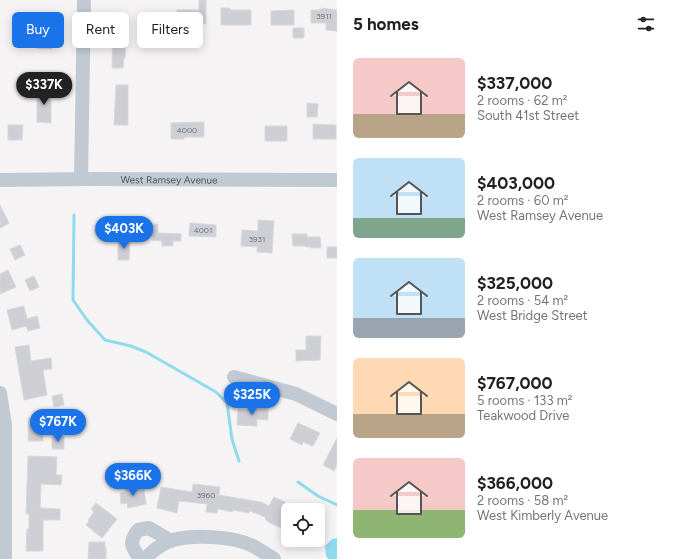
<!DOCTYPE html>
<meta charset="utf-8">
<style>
:root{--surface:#fff;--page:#f6f6f6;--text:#202124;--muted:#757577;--accent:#1a73e8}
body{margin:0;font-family:Figtree,sans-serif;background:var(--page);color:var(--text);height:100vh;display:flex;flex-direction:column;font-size:15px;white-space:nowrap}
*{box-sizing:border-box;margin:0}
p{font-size:13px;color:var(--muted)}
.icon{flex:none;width:22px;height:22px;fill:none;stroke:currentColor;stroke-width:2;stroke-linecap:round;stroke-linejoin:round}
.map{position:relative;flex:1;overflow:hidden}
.sheet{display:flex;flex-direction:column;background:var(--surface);width:336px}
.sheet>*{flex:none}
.hud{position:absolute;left:12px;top:12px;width:265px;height:36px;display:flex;gap:8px}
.controls{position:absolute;left:281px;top:503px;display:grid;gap:8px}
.controls a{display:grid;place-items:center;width:44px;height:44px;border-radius:6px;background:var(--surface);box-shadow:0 2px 10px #0003;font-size:20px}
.price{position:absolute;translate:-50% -34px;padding:0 9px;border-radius:14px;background:var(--accent);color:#fff;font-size:13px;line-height:26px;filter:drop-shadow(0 1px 2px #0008)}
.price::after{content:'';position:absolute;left:50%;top:24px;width:12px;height:9px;margin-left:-6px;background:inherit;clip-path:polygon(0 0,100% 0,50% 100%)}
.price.on{background:#222;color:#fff}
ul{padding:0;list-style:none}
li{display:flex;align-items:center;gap:12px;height:100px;padding:0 16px}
li span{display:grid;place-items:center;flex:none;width:112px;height:80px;border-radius:6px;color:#555}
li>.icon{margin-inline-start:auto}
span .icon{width:48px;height:48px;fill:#fffc;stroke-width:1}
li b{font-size:17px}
h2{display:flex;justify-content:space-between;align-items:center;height:48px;padding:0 16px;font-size:17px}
.tag{padding:0 14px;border-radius:6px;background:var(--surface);box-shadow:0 2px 10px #0003;font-size:14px;line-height:36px}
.tag.on{background:var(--accent);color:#fff}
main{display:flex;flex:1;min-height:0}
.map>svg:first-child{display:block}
.water{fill:#90daee}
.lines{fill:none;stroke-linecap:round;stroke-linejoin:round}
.stream{stroke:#90daee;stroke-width:3}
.building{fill:#cdcfd5;stroke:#d7d9de}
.minor{stroke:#c1cad2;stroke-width:14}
.labels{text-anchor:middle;stroke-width:3;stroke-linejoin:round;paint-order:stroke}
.number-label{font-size:8px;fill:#6b747e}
.street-label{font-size:10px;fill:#4a5661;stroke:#fff}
</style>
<main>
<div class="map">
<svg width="337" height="559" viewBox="0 0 337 559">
<rect width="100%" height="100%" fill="#f5f3f3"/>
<!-- water -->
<path class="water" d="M337 538V559H328L326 556 325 546 332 539Z"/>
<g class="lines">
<!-- stream -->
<path class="stream" d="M74 215 73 300 87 320 105 340 131 346 146 352 216 392 227 403 232 439 239 461
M298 482 318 496 337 505"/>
</g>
<!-- building -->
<path class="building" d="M199 0H206V24H196V31H187V24L178 25 177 10H199Z
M221 8H230V10H251V25H221Z
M321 8 337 10V31L326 30V23H311V10H321Z
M294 10V25H271V11Z
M37 27H52V49H37Z
M293 28H304V38H293Z
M113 30H126L125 58H124L123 68H112Z
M116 85H128V125H114Z
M37 88H50V100H51V123L37 122Z
M307 103 318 104 317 117H307Z
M204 122V137H184V139H171V123Z
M313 124 336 125V139H313Z
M8 125H23L22 140H8Z
M265 126H287V141H265Z
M0 205 9 223 0 228Z
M258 220 274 221 272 253 257 252V247L241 246 242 230 258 231Z
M103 223H118V228H123V236L103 235Z
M190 223 216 225V237L189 236Z
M141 224H158V233L181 234V241H173V246H162V241L152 240V235H141Z
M292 234H307V237H320L321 248H311V247H306V246H293Z
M118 241H130L129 260H118Z
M20 245 25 255 15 260 10 249Z
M327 247H337V258H327Z
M8 270 16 287 0 294V274Z
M34 276 39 287 30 291 25 280Z
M24 306 27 319 37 316 40 328 28 331 26 326 12 330 7 310Z
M306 336H321L320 360 296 361V350H306Z
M29 345 31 361 51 358 52 369 43 370 47 395 24 400 15 347Z
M62 394 64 405 54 407 52 396Z
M252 408 268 409V420L257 419V426L237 425 238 409 247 410Z
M29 418H42L43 441H28Z
M298 423 320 433 313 446 303 442 302 445 290 439Z
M52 437H64V449H52Z
M337 438V465L334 471 323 465Z
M28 456 57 457 56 475H62L61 485 41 484 40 508 60 509V520H43V551H26L27 529H29V514H26Z
M193 484 220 487 219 495 261 502 269 506 274 497 285 502 283 506 290 509 288 510V531L270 523 266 520 265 517 250 511 249 513 233 510V512L218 509 217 513 206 512 207 504 179 501 177 513 157 508 161 487 192 492Z
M139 486V489H144L146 504 128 508 127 503 121 504 120 493 125 492V487Z
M96 503 117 519 102 538 86 525 89 521 88 520 94 512 91 509Z
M89 542H105V547H106V559H88Z"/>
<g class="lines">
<!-- minor -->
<g class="minor">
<path d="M81 179 84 0"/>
<path id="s1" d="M0 180 91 179 337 180"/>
<path d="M234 377 296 394 337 414"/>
<path d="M0 393 5 425V559"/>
<path d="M140 559C132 547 128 543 138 530L149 528 171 541"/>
<path d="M145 559C152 551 160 545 170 541 190 534 234 536 253 546 260 550 267 554 274 559"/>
</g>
</g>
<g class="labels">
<!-- number labels -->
<g class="number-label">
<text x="324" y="19">3911</text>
<text x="187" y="133">4000</text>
<text x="203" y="233">4001</text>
<text x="257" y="242">3931</text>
<text x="206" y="498">3960</text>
</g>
<!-- street labels -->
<g class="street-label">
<text dy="4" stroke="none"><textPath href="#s1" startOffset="169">West Ramsey Avenue</textPath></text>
</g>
</g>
</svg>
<div class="controls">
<a><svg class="icon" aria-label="locate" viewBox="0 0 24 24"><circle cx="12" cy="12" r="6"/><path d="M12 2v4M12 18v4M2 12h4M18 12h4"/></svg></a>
</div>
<b class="price on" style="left:44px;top:106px">$337K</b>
<b class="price" style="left:124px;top:250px">$403K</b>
<b class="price" style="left:252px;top:416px">$325K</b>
<b class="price" style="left:58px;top:443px">$767K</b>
<b class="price" style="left:133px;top:497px">$366K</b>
<div class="hud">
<a class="tag on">Buy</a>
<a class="tag">Rent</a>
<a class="tag">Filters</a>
</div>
</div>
<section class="sheet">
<h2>5 homes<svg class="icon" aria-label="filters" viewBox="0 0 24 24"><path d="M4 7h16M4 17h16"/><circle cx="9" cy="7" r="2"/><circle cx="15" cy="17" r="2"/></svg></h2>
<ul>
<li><span style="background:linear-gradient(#f6c9c9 70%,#b9a48a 0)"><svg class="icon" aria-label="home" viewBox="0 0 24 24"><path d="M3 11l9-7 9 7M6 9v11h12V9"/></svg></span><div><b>$337,000</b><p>2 rooms · 62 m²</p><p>South 41st Street</p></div></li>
<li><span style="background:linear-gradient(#bfe0f5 75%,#7fa58c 0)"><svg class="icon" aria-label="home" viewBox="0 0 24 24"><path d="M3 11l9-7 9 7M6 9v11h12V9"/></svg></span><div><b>$403,000</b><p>2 rooms · 60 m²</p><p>West Ramsey Avenue</p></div></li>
<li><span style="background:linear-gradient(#bfe0f5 75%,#9aa5b1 0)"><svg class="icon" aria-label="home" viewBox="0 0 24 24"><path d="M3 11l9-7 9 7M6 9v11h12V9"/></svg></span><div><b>$325,000</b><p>2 rooms · 54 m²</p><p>West Bridge Street</p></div></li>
<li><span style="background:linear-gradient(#ffd9b3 70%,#b9a48a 0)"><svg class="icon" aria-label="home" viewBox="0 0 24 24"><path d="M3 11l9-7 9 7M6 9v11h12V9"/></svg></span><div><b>$767,000</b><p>5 rooms · 133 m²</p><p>Teakwood Drive</p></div></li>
<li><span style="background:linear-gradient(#f6c9c9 65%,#8fb573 0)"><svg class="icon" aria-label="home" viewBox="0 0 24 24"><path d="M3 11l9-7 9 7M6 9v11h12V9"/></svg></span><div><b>$366,000</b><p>2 rooms · 58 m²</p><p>West Kimberly Avenue</p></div></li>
</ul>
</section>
</main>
